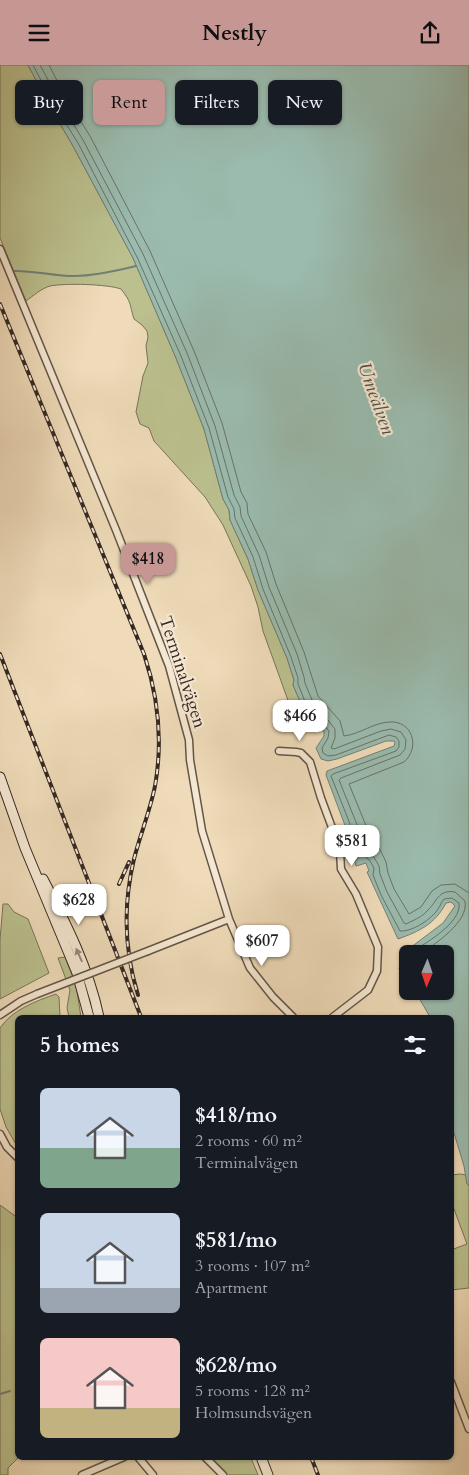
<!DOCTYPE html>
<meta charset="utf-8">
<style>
:root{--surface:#171b24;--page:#242831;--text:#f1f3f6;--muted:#9ea1a6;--accent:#c59692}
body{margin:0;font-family:Cardo,serif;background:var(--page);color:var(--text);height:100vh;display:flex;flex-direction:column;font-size:19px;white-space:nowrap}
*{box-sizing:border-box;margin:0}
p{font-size:16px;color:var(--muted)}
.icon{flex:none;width:28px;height:28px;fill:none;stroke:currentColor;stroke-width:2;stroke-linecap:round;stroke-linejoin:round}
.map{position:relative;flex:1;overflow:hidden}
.panel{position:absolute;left:15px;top:950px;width:439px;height:445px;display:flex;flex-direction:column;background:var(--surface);border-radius:8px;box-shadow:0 1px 4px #0004}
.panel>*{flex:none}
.banner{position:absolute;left:15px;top:15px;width:440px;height:45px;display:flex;gap:10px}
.needle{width:32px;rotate:182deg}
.controls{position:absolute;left:399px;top:880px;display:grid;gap:10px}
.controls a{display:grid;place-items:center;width:55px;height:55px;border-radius:8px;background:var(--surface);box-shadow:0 1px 4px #0004;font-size:25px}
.price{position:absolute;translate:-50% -42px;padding:0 11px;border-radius:10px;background:#fff;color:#222;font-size:16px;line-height:32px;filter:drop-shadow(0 1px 2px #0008)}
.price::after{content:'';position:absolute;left:50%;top:30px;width:15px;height:11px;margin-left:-8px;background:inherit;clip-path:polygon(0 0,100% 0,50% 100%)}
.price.selected{background:var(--accent);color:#111}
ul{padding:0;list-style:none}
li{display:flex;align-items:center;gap:15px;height:125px;padding:0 25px}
li span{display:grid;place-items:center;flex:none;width:140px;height:100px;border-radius:8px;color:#555}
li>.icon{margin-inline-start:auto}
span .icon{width:60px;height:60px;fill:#fffc;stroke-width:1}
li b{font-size:21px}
h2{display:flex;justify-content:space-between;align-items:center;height:60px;padding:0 25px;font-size:21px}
.tag{padding:0 18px;border-radius:8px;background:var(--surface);box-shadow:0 1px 4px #0004;font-size:18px;line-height:45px}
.tag.selected{background:var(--accent);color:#111}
header{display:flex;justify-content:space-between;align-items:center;height:65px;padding:0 25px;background:var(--accent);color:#111;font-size:22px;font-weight:700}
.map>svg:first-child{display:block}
.green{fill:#bbc08e;stroke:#787458}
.water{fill:#9abbae;stroke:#728076}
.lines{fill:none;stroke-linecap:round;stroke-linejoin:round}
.shore{stroke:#687268;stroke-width:1}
.stream{stroke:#728076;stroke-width:2}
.street-casing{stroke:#645548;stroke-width:9}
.secondary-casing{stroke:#352823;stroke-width:11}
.street{stroke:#f5e8d2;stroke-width:6}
.secondary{stroke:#f5e8d2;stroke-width:9}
.rail-casing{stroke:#352823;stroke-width:4}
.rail{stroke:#f5e8d2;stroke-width:2;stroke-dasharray:5.5;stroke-linecap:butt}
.street-bridge-casing{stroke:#645548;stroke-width:9;stroke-linecap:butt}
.street-bridge{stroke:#f5e8d2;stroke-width:6}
.oneway{fill:#95887a}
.labels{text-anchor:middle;stroke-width:4.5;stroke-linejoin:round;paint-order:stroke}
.street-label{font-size:18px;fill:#352823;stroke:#f5e8d2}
.water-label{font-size:19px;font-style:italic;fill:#4e4d46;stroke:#f5e8d2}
</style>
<header><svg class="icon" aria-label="menu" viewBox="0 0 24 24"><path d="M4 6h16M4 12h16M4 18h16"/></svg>Nestly<svg class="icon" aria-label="share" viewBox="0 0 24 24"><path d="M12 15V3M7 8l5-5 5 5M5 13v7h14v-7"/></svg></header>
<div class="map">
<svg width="469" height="1410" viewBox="0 0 469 1410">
<rect width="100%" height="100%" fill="#efdbb9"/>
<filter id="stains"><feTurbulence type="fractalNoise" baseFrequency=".004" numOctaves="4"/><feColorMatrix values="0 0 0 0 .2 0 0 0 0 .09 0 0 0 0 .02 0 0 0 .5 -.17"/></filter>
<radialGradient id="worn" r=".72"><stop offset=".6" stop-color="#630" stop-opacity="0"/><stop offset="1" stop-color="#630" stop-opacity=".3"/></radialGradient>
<!-- green -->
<path class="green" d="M0 0H28L49 40 73 81 133 193 176 293 204 364 223 434 229 445 230 455 248 494 258 525 287 593 294 615 293 620 302 641 310 652 303 658 294 652 263 566 258 542 251 521 223 460 205 432 154 376 149 363 140 359 136 347 143 311 148 298 146 281 148 272 147 266 142 260 134 254C129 238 132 238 121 224 107 219 65 218 50 221 42 223 33 231 26 236L0 173Z
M3 839H8L14 847 28 854 49 908 0 934V875Z
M65 892 76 920 81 952H69L67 943 70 925 58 893Z
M56 929 59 932 60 952H18L17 1081 6 1062 0 1044V963C12 945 36 936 56 929Z
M460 1109 466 1110 467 1119 469 1121V1223L451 1225V1185L467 1179 451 1136V1110Z
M0 1140 18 1153V1393L8 1403V1410H0Z
M211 1393H251L258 1410H227Z"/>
<!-- water -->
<path class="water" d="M28 0H469V1121L467 1119 464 1101 451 1058V952H430L415 926H445V889H408L407 914 399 904 402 889 443 858 455 841 451 837 446 838C435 859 420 866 398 874L367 807 369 806 366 798 356 801 355 797 361 789 357 779 354 780 349 771 326 710 327 706 394 681 395 678 394 676H386L337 694 328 696 321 694 316 683 324 671V667L302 641 293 620 294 615 287 593 258 525 248 494 230 455 229 445 223 434 204 364 176 293 133 193 73 81 49 40Z"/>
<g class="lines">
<!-- shore -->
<path class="shore" d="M33 0 53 38 78 78 137 192 181 291 209 363 228 432 234 444 235 453 253 492 263 524 291 592 298 613V619L306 639 329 666 328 673 322 683 323 688 328 691 336 690 389 670 396 672 399 676V682L396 686 333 709 331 711 354 769 362 778 366 792 370 796 374 803 373 810 381 830 400 866C412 867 432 854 438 844 441 840 441 837 444 834L452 833 459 838C462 859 423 879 409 889
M40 0 59 35 83 75 143 189 187 288 215 361 234 430 240 442 241 451 259 490 269 522 297 589 304 612 305 618 312 635 335 664V673L331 683 334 684 381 666 391 664 401 667 406 675 405 684 400 690 341 713 339 715 360 767 367 775 372 789 379 801 380 809 387 827 404 858 406 859C414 855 422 852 427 846 437 837 438 824 455 827L465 836C469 857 435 879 420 889
M49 0 65 31 90 71 150 186 194 286 222 358 241 427 247 438 248 449 266 487 276 519 304 587 318 631 340 656 344 671C360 669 373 658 389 657 412 655 421 682 404 697L349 719 367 763 373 770 386 797 388 808 394 824 409 849 421 842 432 826 441 820 455 819 469 828"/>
<!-- stream -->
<path class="stream" d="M12 206C33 205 53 211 74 211 95 211 116 206 136 201
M0 1329 10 1326"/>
<!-- street casing -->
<g class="street-casing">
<path id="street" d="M0 184 116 465 169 601 189 675 190 695 202 766 229 854 250 903 273 932 293 952
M279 686 296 687 301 688 310 697 321 733 337 776 340 787 341 804 356 829 378 882 377 906 368 925 333 952
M148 886 229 854
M0 950 21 936 37 929
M0 1069 7 1082 18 1093
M451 1317 469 1364
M138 1392 153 1410
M205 1392 223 1410
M82 1410 124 1392"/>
</g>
<!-- secondary casing -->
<g class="secondary-casing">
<path id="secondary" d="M0 712 25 783 77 908 89 952
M43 814C66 858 89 904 99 952
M261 1392 268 1410"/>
</g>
<!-- street -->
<use href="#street" class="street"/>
<!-- secondary -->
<use href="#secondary" class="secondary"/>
<!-- rail casing -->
<g class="rail-casing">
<path id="rail" d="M0 239 144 589C158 631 163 676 155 721 150 746 140 770 134 794 123 840 124 885 138 930
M0 589 141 952
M119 819 129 797
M311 1392 318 1410"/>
</g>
<!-- rail -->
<use href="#rail" class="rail"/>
<!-- street-bridge casing -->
<g class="street-bridge-casing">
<path id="street-bridge" d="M37 929 148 886"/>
</g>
<!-- street-bridge -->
<use href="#street-bridge" class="street-bridge"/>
</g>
<!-- one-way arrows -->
<defs><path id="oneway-solid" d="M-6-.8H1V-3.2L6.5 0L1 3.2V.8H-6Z" transform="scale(1.25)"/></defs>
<use class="oneway" href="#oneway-solid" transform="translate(79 890) rotate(-114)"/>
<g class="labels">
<!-- street labels -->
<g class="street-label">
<text transform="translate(183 607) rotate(72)" y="6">Terminalvägen</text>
</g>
<!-- water labels -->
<g class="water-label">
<text transform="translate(377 333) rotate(70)" y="7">Umeälven</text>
</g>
</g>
<rect width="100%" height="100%" filter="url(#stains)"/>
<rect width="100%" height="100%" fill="url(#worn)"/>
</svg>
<div class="controls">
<a><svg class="needle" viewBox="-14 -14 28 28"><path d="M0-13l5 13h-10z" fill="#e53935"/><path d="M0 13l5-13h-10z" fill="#9ea1a6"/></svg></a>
</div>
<b class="price selected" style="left:148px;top:520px">$418</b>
<b class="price" style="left:300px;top:677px">$466</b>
<b class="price" style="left:352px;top:802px">$581</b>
<b class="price" style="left:79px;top:861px">$628</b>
<b class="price" style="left:262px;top:902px">$607</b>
<div class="banner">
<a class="tag">Buy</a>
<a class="tag selected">Rent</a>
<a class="tag">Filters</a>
<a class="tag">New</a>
</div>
<section class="panel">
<h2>5 homes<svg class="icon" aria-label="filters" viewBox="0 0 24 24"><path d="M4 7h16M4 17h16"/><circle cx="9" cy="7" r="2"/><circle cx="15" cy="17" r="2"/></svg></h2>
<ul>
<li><span style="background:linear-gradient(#c9d6e8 60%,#7fa58c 0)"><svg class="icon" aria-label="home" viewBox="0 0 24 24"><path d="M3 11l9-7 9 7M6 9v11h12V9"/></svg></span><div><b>$418/mo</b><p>2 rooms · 60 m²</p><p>Terminalvägen</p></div></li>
<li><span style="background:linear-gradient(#c9d6e8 75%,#9aa5b1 0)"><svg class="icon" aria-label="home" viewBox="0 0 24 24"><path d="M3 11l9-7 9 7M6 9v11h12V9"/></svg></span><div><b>$581/mo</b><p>3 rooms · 107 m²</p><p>Apartment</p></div></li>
<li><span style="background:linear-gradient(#f6c9c9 70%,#c2b280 0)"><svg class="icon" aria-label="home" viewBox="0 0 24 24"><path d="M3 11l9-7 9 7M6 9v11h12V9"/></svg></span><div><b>$628/mo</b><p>5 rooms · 128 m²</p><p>Holmsundsvägen</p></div></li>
</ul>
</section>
</div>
